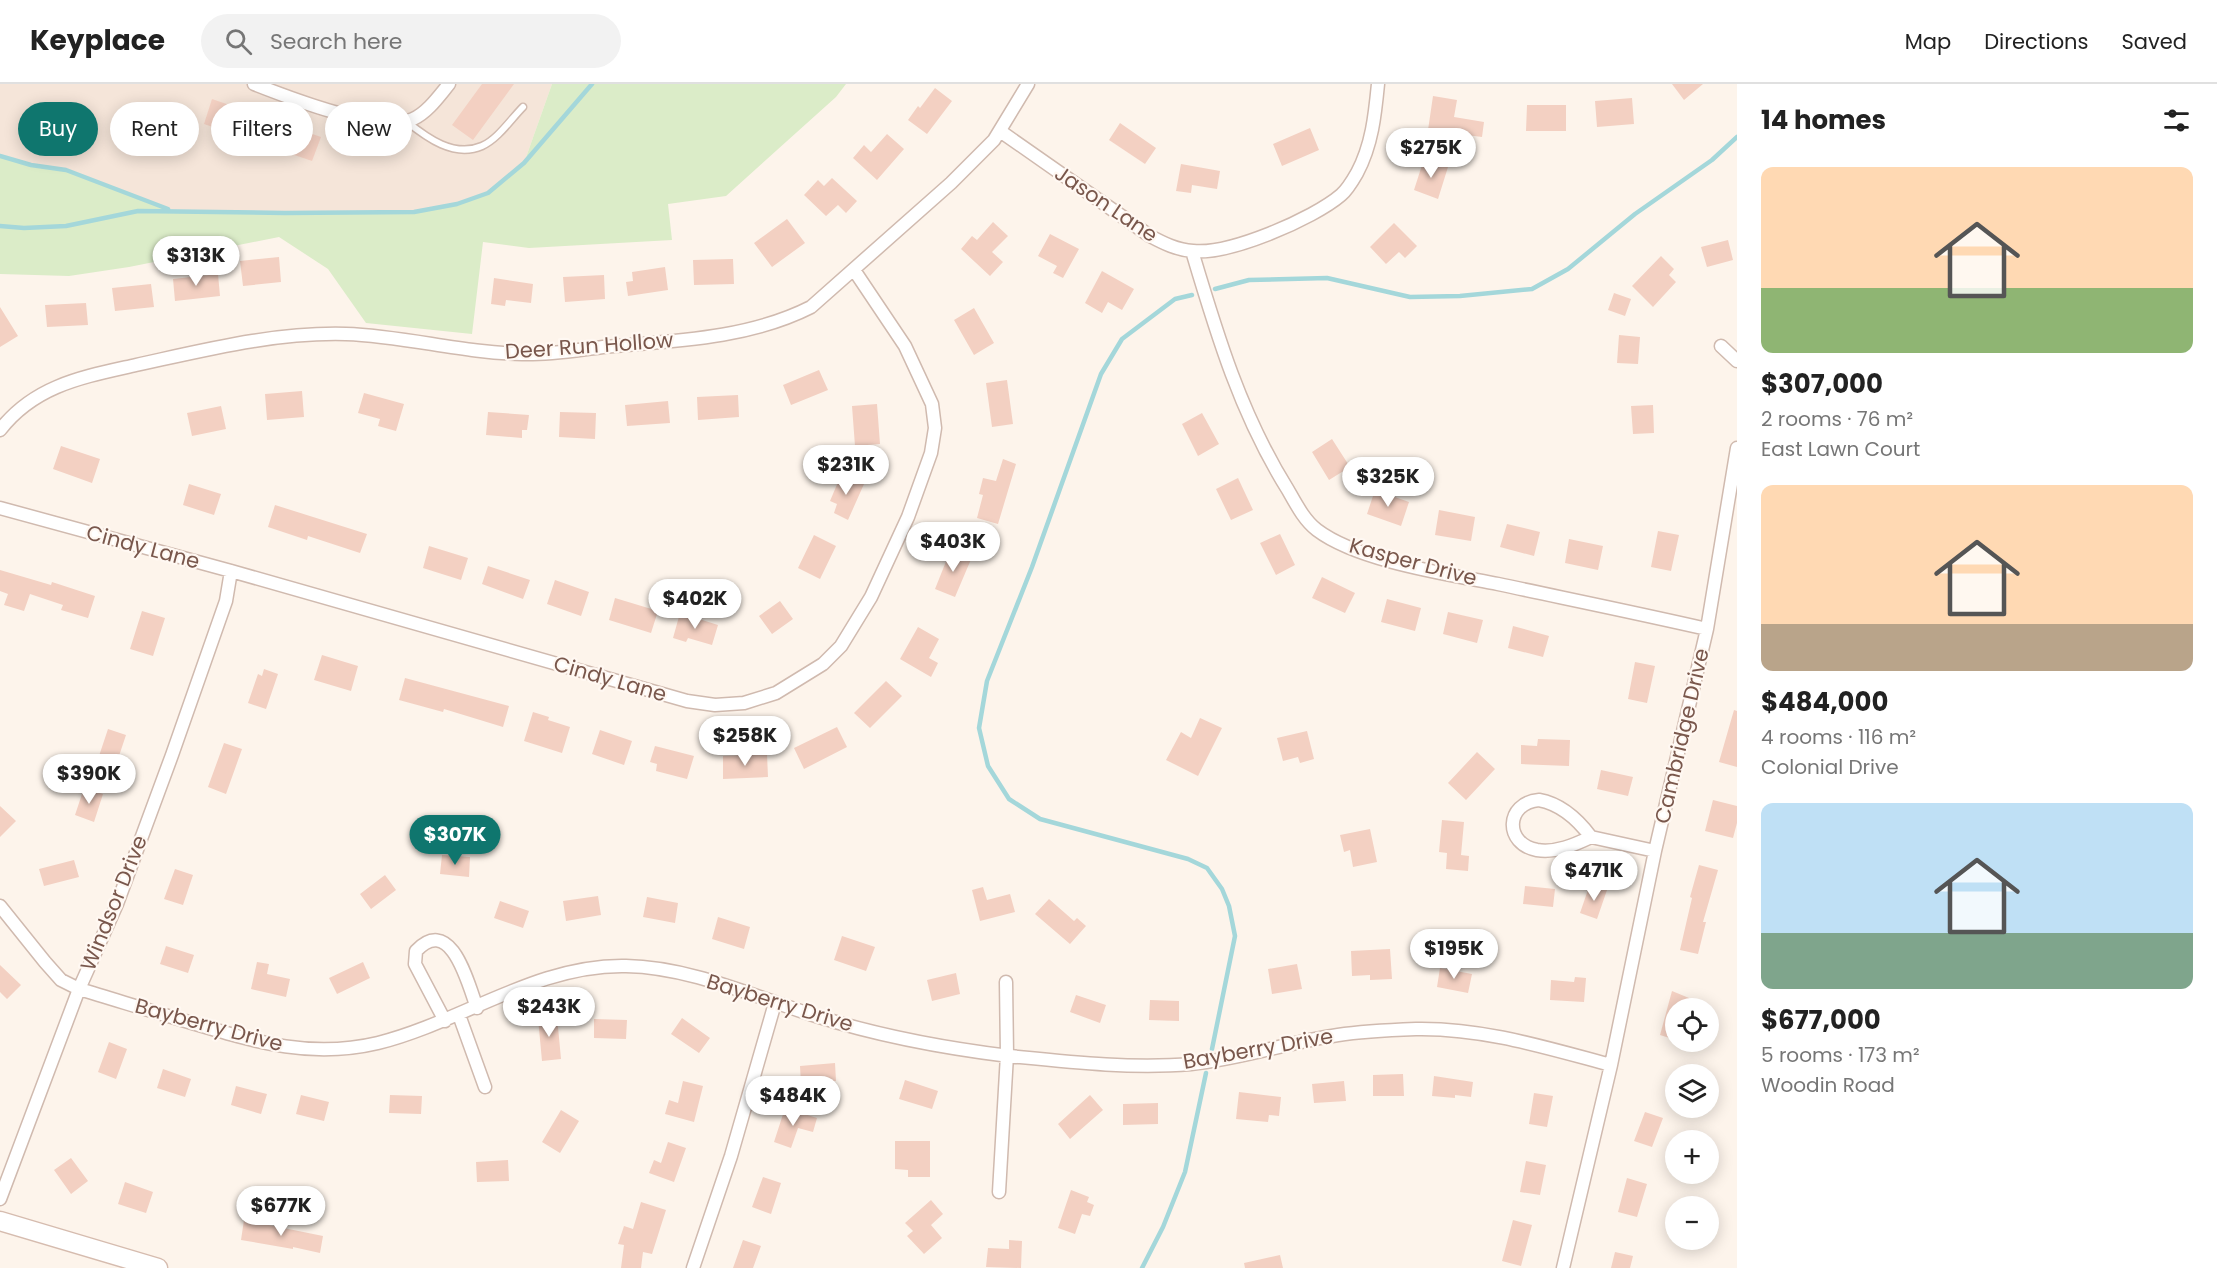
<!DOCTYPE html>
<meta charset="utf-8">
<style>
:root{--surface:#fff;--page:#f2f2f2;--text:#222;--muted:#767676;--line:#e0e0e0;--accent:#0f766e}
body{margin:0;font-family:Poppins,sans-serif;background:var(--page);color:var(--text);height:100vh;display:flex;flex-direction:column;font-size:22px;white-space:nowrap}
*{box-sizing:border-box;margin:0}
p{font-size:20px;color:var(--muted)}
.icon{flex:none;width:33px;height:33px;fill:none;stroke:currentColor;stroke-width:2;stroke-linecap:round;stroke-linejoin:round}
.map{position:relative;flex:1;overflow:hidden}
.drawer{display:flex;flex-direction:column;background:var(--surface);width:480px}
.drawer>*{flex:none}
.hud{position:absolute;left:18px;top:18px;width:570px;height:54px;display:flex;gap:12px}
.buttons{position:absolute;left:1665px;top:914px;display:grid;gap:12px}
.buttons a{display:grid;place-items:center;width:54px;height:54px;border-radius:50%;background:var(--surface);box-shadow:0 3px 15px #0003;font-size:30px}
.price{position:absolute;translate:-50% -51px;padding:0 14px;border-radius:21px;background:#fff;color:#222;font-size:20px;line-height:39px;filter:drop-shadow(0 2px 3px #0008)}
.price::after{content:'';position:absolute;left:50%;top:36px;width:18px;height:14px;margin-left:-9px;background:inherit;clip-path:polygon(0 0,100% 0,50% 100%)}
.price.active{background:var(--accent);color:#fff}
ul{padding:0;list-style:none}
li{display:grid;align-content:center;gap:12px;height:318px;padding:0 24px}
li span{display:grid;place-items:center;height:186px;border-radius:12px;color:#555}
li>.icon{margin-inline-start:auto}
span .icon{width:108px;height:108px;fill:#fffc;stroke-width:1}
li b{font-size:26px}
h2{display:flex;justify-content:space-between;align-items:center;height:72px;padding:0 24px;font-size:26px}
.pill{padding:0 21px;border-radius:27px;background:var(--surface);box-shadow:0 3px 15px #0003;font-size:21px;line-height:54px}
.pill.active{background:var(--accent);color:#fff}
header{display:flex;align-items:center;gap:36px;box-sizing:border-box;height:84px;padding:0 30px;background:var(--surface);border-bottom:2px solid var(--line)}
header strong{font-size:28px}
nav{display:flex;gap:33px;margin-inline-start:auto;font-size:21px}
.search{width:420px;height:54px;background:var(--page);display:flex;align-items:center;gap:15px;box-sizing:border-box;padding:0 21px;border-radius:33px;color:var(--muted);font-size:22px}
main{display:flex;flex:1;min-height:0}
.map>svg:first-child{display:block}
.residential{fill:#f5e5d9}
.green{fill:#dbecc8}
.lines{fill:none;stroke-linecap:round;stroke-linejoin:round}
.stream{stroke:#a4d7da;stroke-width:4.5}
.building{fill:#f3d0c2}
.lane-casing{stroke:#d0baaf;stroke-width:9}
.street-casing{stroke:#d0baaf;stroke-width:15}
.secondary-casing{stroke:#d6bcaf;stroke-width:21}
.lane{stroke:#fff;stroke-width:6}
.street{stroke:#fff;stroke-width:12}
.secondary{stroke:#fff;stroke-width:18}
.labels{text-anchor:middle;stroke-width:4.5;stroke-linejoin:round;paint-order:stroke}
.street-label{font-size:21px;fill:#79574c;stroke:#fff8f2}
</style>
<header>
<strong>Keyplace</strong>
<div class="search"><svg class="icon" aria-label="search" viewBox="0 0 24 24"><circle cx="10" cy="10" r="6"/><path d="M15 15l6 6"/></svg>Search here</div>
<nav><a>Map</a><a>Directions</a><a>Saved</a></nav>
</header>
<main>
<div class="map">
<svg width="1737" height="1184" viewBox="0 0 1737 1184">
<rect width="100%" height="100%" fill="#fdf4eb"/>
<!-- residential -->
<path class="residential" d="M0 0H552L524 79 488 109 457 120 414 128 285 129 172 127 66 86 31 81 0 72Z"/>
<!-- green -->
<path class="green" d="M552 0H846L836 13 726 112 668 120 672 156 529 164 483 158 472 250 366 239 328 185 279 153 129 183 69 192 0 190V72L31 81 66 86 172 127 285 129 414 128 457 120 488 109 524 79Z"/>
<g class="lines">
<!-- stream -->
<path class="stream" d="M0 72 31 81 66 86 168 125
M0 142 24 144 66 142 138 127 285 129 414 128 457 120 488 109 524 79 592 0
M1215 205 1249 196 1327 194 1410 213 1460 212 1532 205 1568 185 1635 130 1712 76 1737 53
M1192 211 1175 215 1122 255 1101 290 1032 483 987 597 979 644 988 682 1009 715 1040 735 1188 775 1207 784 1222 805 1229 822 1235 852 1212 965
M1142 1184 1163 1143 1185 1088 1206 989"/>
</g>
<!-- building -->
<path class="building" d="M482 0H514L473 56 452 41Z
M1672 0H1703L1684 16Z
M935 4 952 17 927 50 908 36 918 22 920 24Z
M1433 12 1457 16 1454 33 1484 38 1482 53 1428 46Z
M1632 14 1634 40 1597 43 1595 17Z
M212 15 321 53 312 77 204 40Z
M1527 21H1566V47H1526Z
M1120 39 1156 64 1145 80 1109 56Z
M1310 44 1319 66 1282 82 1273 60Z
M887 50 904 65 877 96 853 74 864 61 871 68Z
M1424 75 1448 83 1438 115 1414 106Z
M1181 80 1220 87 1217 105 1192 101 1191 109 1176 107Z
M832 94 857 117 846 129 838 121 826 132 804 111 818 96 824 102Z
M787 135 805 159 772 183 754 159Z
M993 138 1008 152 992 168 1003 178 990 192 961 165 972 152 977 156Z
M1394 139 1417 162 1405 174 1399 168 1386 180 1370 163Z
M1050 150 1079 165 1063 194 1053 189 1057 182 1038 172Z
M1728 156 1733 176 1707 183 1701 163Z
M1661 172 1674 185 1669 191 1676 198 1653 223 1632 202Z
M279 173 281 198 243 202 240 177Z
M733 175 734 200 694 201 693 176Z
M665 183 668 206 628 212 626 198 633 197 632 188Z
M1102 187 1134 205 1122 226 1108 218 1102 229 1085 219Z
M218 190 220 212 175 217 173 195Z
M604 191 605 215 565 218 563 193Z
M494 194 533 200 531 219 506 216 505 222 491 220Z
M151 200 154 223 115 227 112 204Z
M1614 209 1631 215 1625 232 1608 226Z
M86 219 88 241 47 243 45 221Z
M0 223 18 252 0 263Z
M974 224 994 259 974 271 954 236Z
M1619 251 1640 253 1638 280 1617 279Z
M819 286 828 306 791 321 783 301Z
M1007 296 1013 340 992 343 986 299Z
M302 307 304 333 267 336 265 310Z
M364 309 404 320 396 347 378 342 380 335 358 329Z
M738 311 739 333 698 336 697 313Z
M668 317 670 339 627 342 625 321Z
M877 320 880 360 855 362 852 322Z
M1653 321 1654 349 1633 350 1631 322Z
M221 322 226 345 192 352 187 329Z
M488 328 529 331 527 346H522V354L486 351Z
M560 328 596 329 595 355 559 353Z
M1202 329 1219 360 1198 372 1182 340Z
M1332 355 1350 383 1329 396 1312 368Z
M61 362 100 375 92 399 53 385Z
M1003 375 1016 380 998 440 977 434 983 411 979 410 983 394 996 397Z
M841 391 864 400 848 436 834 429 837 420 830 417Z
M1238 394 1253 426 1231 436 1216 405Z
M189 400 221 410 214 431 183 421Z
M1375 406 1409 418 1401 442 1367 430Z
M275 421 367 450 360 469 308 452 307 456 268 443Z
M1439 426 1475 433 1471 457 1435 451Z
M1507 440 1540 448 1534 472 1500 463Z
M1658 447 1679 451 1671 487 1651 483Z
M1280 450 1295 481 1276 491 1260 459Z
M814 451 836 462 820 495 798 484Z
M1569 455 1603 462 1598 486 1565 479Z
M429 462 468 474 461 496 423 484Z
M951 465 972 473 955 513 935 505Z
M488 482 530 496 523 515 482 500Z
M0 486 51 501 52 498 95 512 88 534 61 526 63 521 30 510 24 527 4 521 8 510 0 507Z
M1322 493 1355 509 1345 529 1312 514Z
M555 496 589 508 581 532 547 520Z
M615 514 658 527 651 549 609 536Z
M1387 515 1421 524 1415 547 1381 538Z
M780 517 793 535 772 550 759 532Z
M142 527 165 534 153 572 130 565Z
M1448 528 1483 536 1477 559 1443 550Z
M680 529 718 541 712 561 688 554 686 558 673 554Z
M1513 542 1549 552 1543 573 1508 564Z
M918 543 939 555 929 574 938 579 931 593 900 575Z
M322 571 358 582 351 607 314 596Z
M1635 578 1655 582 1647 619 1628 615Z
M264 585 278 590 266 625 248 619 258 590 262 592Z
M405 594 509 622 503 643 444 625 443 628 399 616Z
M886 597 902 612 870 644 854 629Z
M1734 626 1737 627V683L1719 678Z
M533 628 549 633 548 636 570 643 562 669 524 657Z
M1200 634 1222 644 1198 692 1166 676 1181 648 1191 654Z
M837 643 847 663 804 685 794 664Z
M108 645 126 651 116 681 98 675Z
M600 646 632 657 624 681 592 670Z
M1307 647 1314 675 1300 679 1298 673 1283 677 1277 654Z
M1538 655 1570 656 1569 682 1521 680V661L1537 662Z
M224 659 242 665 226 710 208 703Z
M655 662 694 672 687 695 656 687 657 680 650 678Z
M1477 668 1495 685 1466 716 1448 699Z
M767 670 768 693 723 695V672Z
M1601 686 1633 693 1628 712 1597 705Z
M84 704 103 710 94 738 75 731Z
M1713 716 1737 722V739L1733 754 1705 747Z
M0 722 16 737 0 753Z
M1442 736 1464 738 1461 771 1469 772 1468 787 1446 785 1447 769 1439 768Z
M1370 745 1377 778 1353 783 1350 766 1344 768 1340 751Z
M442 771 470 773 469 793 440 790Z
M74 776 79 793 44 802 39 785Z
M1699 781 1718 786 1703 838H1706L1698 870 1680 866 1692 814 1690 813Z
M175 785 193 791 183 821 164 815Z
M385 791 396 806 371 825 360 810Z
M1590 800 1607 806 1597 835 1580 829Z
M1525 802 1555 805 1553 823 1523 820Z
M983 803 987 816 1010 810 1015 828 980 837 972 806Z
M598 812 601 831 566 837 563 817Z
M647 813 678 819 675 839 643 833Z
M1049 815 1074 837 1077 834 1086 842 1070 860 1035 830Z
M500 817 529 827 523 844 494 834Z
M718 833 750 843 744 865 712 855Z
M842 852 875 863 866 887 834 876Z
M166 862 194 871 188 889 160 880Z
M1390 865 1392 895 1370 896V891L1352 892 1351 867Z
M257 878 269 880 267 890 290 895 286 913 251 905Z
M363 878 370 894 337 910 329 894Z
M1297 880 1302 905 1272 910 1268 885Z
M0 881 21 901 7 915 0 908Z
M1440 884 1472 890 1468 909 1437 903Z
M956 889 960 910 932 917 927 896Z
M1575 893 1586 894 1584 918 1550 916 1551 896 1574 898Z
M1672 907 1689 914 1686 924H1676V956L1660 951Z
M1076 911 1106 921 1100 939 1070 928Z
M1150 916 1179 917V937L1149 936Z
M557 932 561 975 542 977 538 934Z
M682 934 710 954 699 969 671 950Z
M594 935 627 936 626 955 594 954Z
M109 958 127 965 116 995 98 988Z
M835 979 836 997 801 1000 800 982Z
M163 985 191 995 185 1013 157 1004Z
M1403 990 1404 1012H1373V991Z
M1434 992 1473 998 1471 1013 1455 1011V1014L1432 1012Z
M905 996 938 1007 932 1025 899 1015Z
M683 997 703 1002 694 1038 665 1030 669 1016 678 1019Z
M1344 997 1346 1017 1314 1019 1312 1000Z
M236 1002 267 1010 261 1030 231 1021Z
M1239 1008 1281 1013 1279 1032 1269 1031 1268 1038 1236 1035Z
M1534 1009 1553 1012 1547 1043 1529 1040Z
M301 1011 329 1018 324 1037 296 1030Z
M390 1011 422 1012 421 1030 389 1029Z
M1090 1011 1103 1026 1070 1055 1058 1040Z
M1158 1019V1040L1123 1041V1020Z
M785 1024 817 1034 813 1048 798 1044 791 1064 774 1058Z
M561 1026 579 1037 560 1069 542 1058Z
M1645 1028 1663 1034 1652 1063 1634 1057Z
M895 1057H930V1093H908V1086L895 1085Z
M668 1058 686 1064 674 1098 649 1089 654 1076 661 1079Z
M71 1074 88 1097 71 1110 54 1086Z
M508 1076 509 1097 477 1098 476 1078Z
M1526 1077 1546 1081 1540 1111 1520 1108Z
M763 1093 781 1099 771 1130 752 1123Z
M1627 1094 1647 1100 1637 1133 1618 1128Z
M125 1098 153 1108 146 1129 118 1120Z
M1071 1106 1089 1113 1087 1118 1094 1121 1090 1132 1082 1130 1075 1150 1058 1144Z
M931 1116 943 1130 931 1141 942 1154 924 1170 907 1152 913 1147 905 1139Z
M641 1118 666 1126 652 1170 643 1168 641 1184H621L624 1161 618 1160 624 1142 633 1145Z
M244 1136 323 1152 320 1169 293 1163V1165L241 1156Z
M1513 1136 1532 1141 1521 1182 1502 1177Z
M743 1156 761 1162 753 1184H733Z
M1009 1156 1022 1157 1021 1184 986 1183 988 1164 1009 1165Z
M1615 1168 1633 1172 1630 1184H1611Z
M1280 1171 1283 1184H1245L1244 1179Z"/>
<g class="lines">
<!-- lane casing -->
<g class="lane-casing">
<path id="lane" d="M406 37C427 54 454 74 482 62 498 55 511 35 523 23"/>
</g>
<!-- street casing -->
<g class="street-casing">
<path id="street" d="M254 0C287 13 381 50 413 35 428 28 439 12 449 0
M1000 47 1150 152C1163 159 1177 166 1193 167 1229 171 1313 135 1341 111 1347 106 1353 96 1357 89 1372 61 1375 31 1378 0
M1192 167C1217 251 1241 331 1288 406 1296 420 1304 436 1317 446 1358 477 1447 490 1498 500 1568 515 1637 529 1707 545
M1721 262 1737 277
M0 346C35 301 83 293 136 281 205 266 275 248 346 250 405 252 463 269 522 270 549 271 577 266 603 263 673 257 748 255 811 223L951 99 994 56 1028 0
M0 424 231 487 687 617 715 621 744 619 776 609 823 580 841 562 871 513 908 433 931 369 935 344 932 320 905 262 854 186
M1539 716C1561 720 1579 737 1591 753 1574 761 1556 769 1537 766 1504 760 1505 719 1539 716Z
M1591 753 1655 767
M0 822 45 878 61 896 79 905C116 916 154 928 192 939 256 958 311 975 378 959 462 938 537 880 626 882 690 883 755 913 816 932 879 952 944 964 1009 972 1069 978 1131 985 1191 980 1241 975 1289 958 1338 951 1364 947 1391 946 1417 945 1484 944 1547 964 1611 981
M459 931 485 1003
M445 937 415 880 416 867C451 830 468 899 477 924
M999 1108 1007 971 1006 898
M0 1115 79 905 117 820 172 671 226 517 231 487
M693 1184 731 1072 775 919
M1563 1184 1611 981 1655 767 1707 545 1737 364"/>
</g>
<!-- secondary casing -->
<g class="secondary-casing">
<path id="secondary" d="M0 1137 158 1184"/>
</g>
<!-- lane -->
<use href="#lane" class="lane"/>
<!-- street -->
<use href="#street" class="street"/>
<!-- secondary -->
<use href="#secondary" class="secondary"/>
</g>
<g class="labels">
<!-- street labels -->
<g class="street-label">
<text transform="translate(1106 120) rotate(34)" y="7">Jason Lane</text>
<text transform="translate(589 262) rotate(-4)" y="7">Deer Run Hollow</text>
<text transform="translate(143 463) rotate(15)" y="7">Cindy Lane</text>
<text transform="translate(1413 478) rotate(15)" y="7">Kasper Drive</text>
<text transform="translate(610 595) rotate(16)" y="7">Cindy Lane</text>
<text transform="translate(1682 652) rotate(-77)" y="7">Cambridge Drive</text>
<text transform="translate(114 819) rotate(-68)" y="7">Windsor Drive</text>
<text transform="translate(780 919) rotate(17)" y="7">Bayberry Drive</text>
<text transform="translate(209 941) rotate(15)" y="7">Bayberry Drive</text>
<text transform="translate(1258 965) rotate(-10)" y="7">Bayberry Drive</text>
</g>
</g>
</svg>
<div class="buttons">
<a><svg class="icon" aria-label="locate" viewBox="0 0 24 24"><circle cx="12" cy="12" r="6"/><path d="M12 2v4M12 18v4M2 12h4M18 12h4"/></svg></a>
<a><svg class="icon" aria-label="layers" viewBox="0 0 24 24"><path d="M12 4l9 5-9 5-9-5zM3 14l9 5 9-5"/></svg></a>
<a>+</a>
<a>−</a>
</div>
<b class="price" style="left:1431px;top:95px">$275K</b>
<b class="price" style="left:196px;top:203px">$313K</b>
<b class="price" style="left:846px;top:412px">$231K</b>
<b class="price" style="left:1388px;top:424px">$325K</b>
<b class="price" style="left:953px;top:489px">$403K</b>
<b class="price" style="left:695px;top:546px">$402K</b>
<b class="price" style="left:745px;top:683px">$258K</b>
<b class="price" style="left:89px;top:721px">$390K</b>
<b class="price active" style="left:455px;top:782px">$307K</b>
<b class="price" style="left:1594px;top:818px">$471K</b>
<b class="price" style="left:1454px;top:896px">$195K</b>
<b class="price" style="left:549px;top:954px">$243K</b>
<b class="price" style="left:793px;top:1043px">$484K</b>
<b class="price" style="left:281px;top:1153px">$677K</b>
<div class="hud">
<a class="pill active">Buy</a>
<a class="pill">Rent</a>
<a class="pill">Filters</a>
<a class="pill">New</a>
</div>
</div>
<section class="drawer">
<h2>14 homes<svg class="icon" aria-label="filters" viewBox="0 0 24 24"><path d="M4 7h16M4 17h16"/><circle cx="9" cy="7" r="2"/><circle cx="15" cy="17" r="2"/></svg></h2>
<ul>
<li><span style="background:linear-gradient(#ffd9b3 65%,#8fb573 0)"><svg class="icon" aria-label="home" viewBox="0 0 24 24"><path d="M3 11l9-7 9 7M6 9v11h12V9"/></svg></span><div><b>$307,000</b><p>2 rooms · 76 m²</p><p>East Lawn Court</p></div></li>
<li><span style="background:linear-gradient(#ffd9b3 75%,#b9a48a 0)"><svg class="icon" aria-label="home" viewBox="0 0 24 24"><path d="M3 11l9-7 9 7M6 9v11h12V9"/></svg></span><div><b>$484,000</b><p>4 rooms · 116 m²</p><p>Colonial Drive</p></div></li>
<li><span style="background:linear-gradient(#bfe0f5 70%,#7fa58c 0)"><svg class="icon" aria-label="home" viewBox="0 0 24 24"><path d="M3 11l9-7 9 7M6 9v11h12V9"/></svg></span><div><b>$677,000</b><p>5 rooms · 173 m²</p><p>Woodin Road</p></div></li>
</ul>
</section>
</main>
